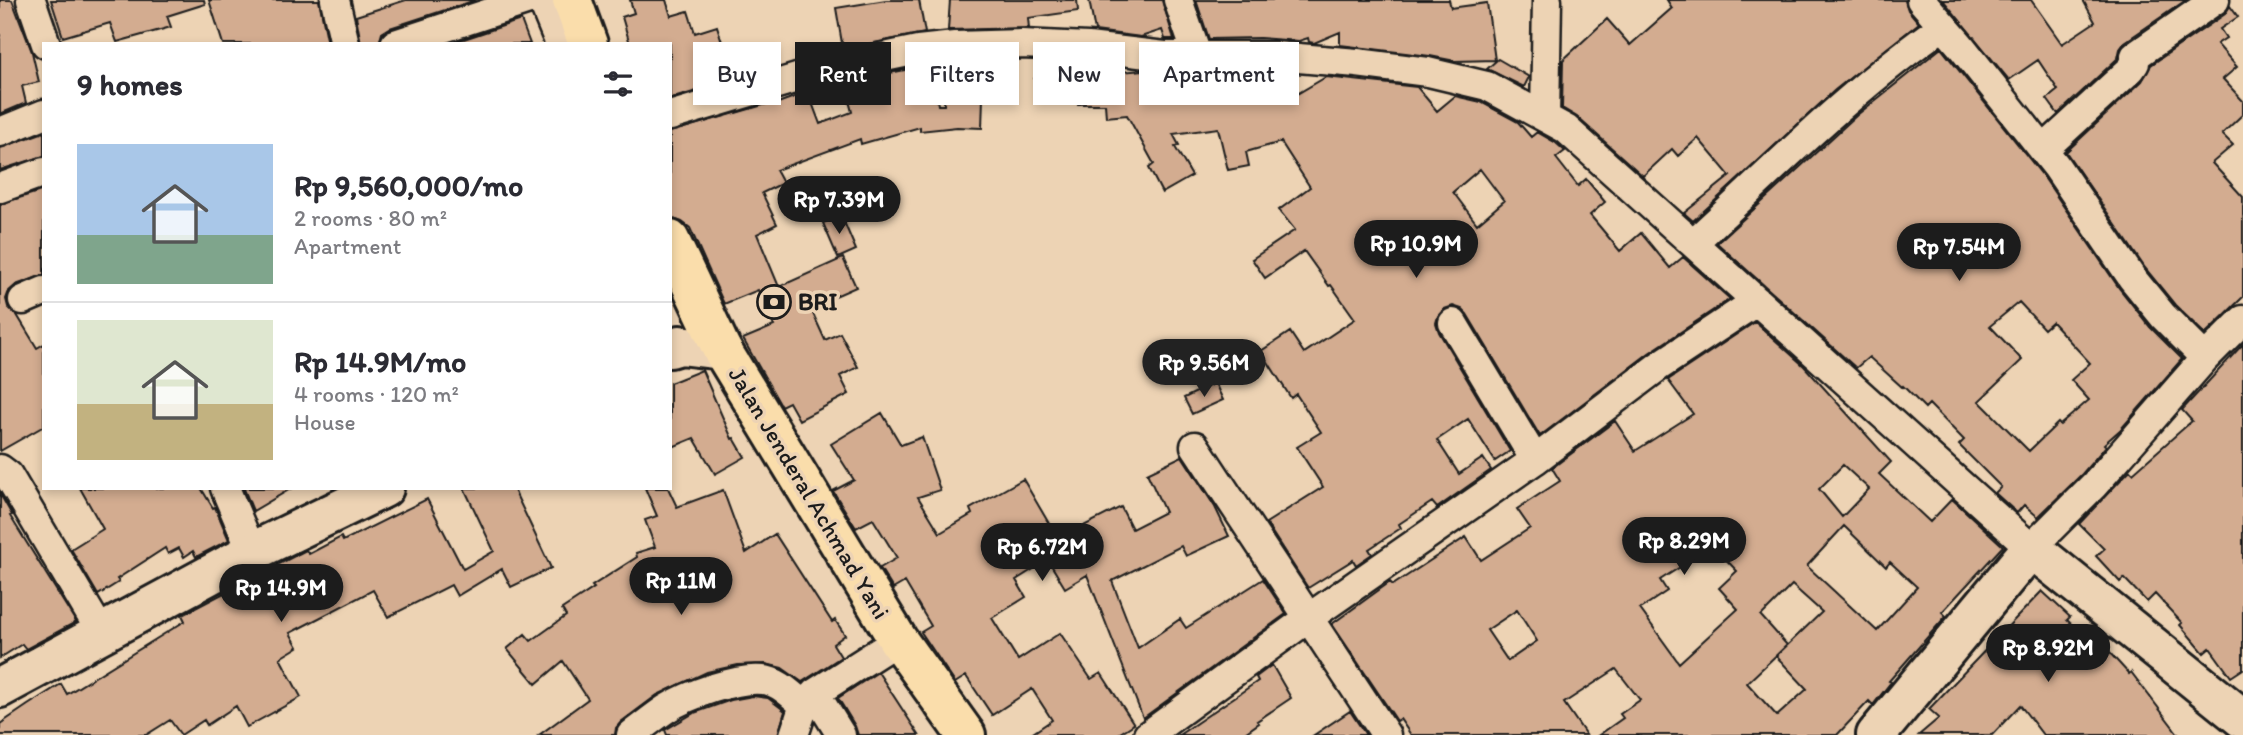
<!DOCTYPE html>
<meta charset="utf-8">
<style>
:root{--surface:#fff;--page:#f2f2f3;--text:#2b2b33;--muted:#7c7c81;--line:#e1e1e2;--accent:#1c1c1c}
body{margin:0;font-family:Itim,sans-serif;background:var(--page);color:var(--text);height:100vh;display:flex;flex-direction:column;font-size:26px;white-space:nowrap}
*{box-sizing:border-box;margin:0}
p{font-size:23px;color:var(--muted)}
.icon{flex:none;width:38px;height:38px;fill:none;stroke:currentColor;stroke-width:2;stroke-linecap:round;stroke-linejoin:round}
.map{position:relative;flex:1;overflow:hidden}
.sheet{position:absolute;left:42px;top:42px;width:630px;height:448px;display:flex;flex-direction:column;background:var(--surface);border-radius:0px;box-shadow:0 4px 10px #0003}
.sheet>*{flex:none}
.top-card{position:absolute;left:693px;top:42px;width:665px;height:63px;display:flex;gap:14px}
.price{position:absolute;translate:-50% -60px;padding:0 16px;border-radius:24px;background:var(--accent);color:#fff;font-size:23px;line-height:46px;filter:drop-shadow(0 2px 4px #0008)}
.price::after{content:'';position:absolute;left:50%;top:42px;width:21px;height:16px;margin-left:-10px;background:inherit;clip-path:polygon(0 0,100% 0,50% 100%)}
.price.current{background:#222;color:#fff}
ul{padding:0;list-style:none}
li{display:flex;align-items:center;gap:21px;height:175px;padding:0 35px}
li+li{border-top:2px solid var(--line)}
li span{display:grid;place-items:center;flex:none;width:196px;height:140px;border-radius:0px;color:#555}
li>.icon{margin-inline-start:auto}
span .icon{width:84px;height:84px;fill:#fffc;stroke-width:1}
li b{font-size:30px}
h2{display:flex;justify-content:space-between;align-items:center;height:84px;padding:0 35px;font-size:30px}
.pill{padding:0 24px;border-radius:0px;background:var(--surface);box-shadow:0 4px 10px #0003;font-size:24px;line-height:63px}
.pill.current{background:var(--accent);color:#fff}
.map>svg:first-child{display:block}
.building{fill:#d3ac90;stroke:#1c1c1c;stroke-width:2;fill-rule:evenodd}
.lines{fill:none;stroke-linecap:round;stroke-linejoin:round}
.minor-casing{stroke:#1c1c1c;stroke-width:33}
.secondary-casing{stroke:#1c1c1c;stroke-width:44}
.primary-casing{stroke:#1c1c1c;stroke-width:44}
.minor{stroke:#edd3b4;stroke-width:28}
.secondary{stroke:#edd3b4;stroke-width:38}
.primary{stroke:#faddab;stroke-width:38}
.labels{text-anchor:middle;stroke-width:7;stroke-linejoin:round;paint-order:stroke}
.poi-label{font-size:24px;font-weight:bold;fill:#1c1c1c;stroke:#edd3b4;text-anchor:start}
.street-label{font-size:24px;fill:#1c1c1c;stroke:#edd3b4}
</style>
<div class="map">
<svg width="2243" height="735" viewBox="0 0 2243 735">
<rect width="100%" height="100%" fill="#edd3b4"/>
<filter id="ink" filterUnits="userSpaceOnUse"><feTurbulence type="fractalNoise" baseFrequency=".0143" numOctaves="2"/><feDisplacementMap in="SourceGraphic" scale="14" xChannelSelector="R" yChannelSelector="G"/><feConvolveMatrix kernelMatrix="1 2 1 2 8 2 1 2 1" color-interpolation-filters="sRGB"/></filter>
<g filter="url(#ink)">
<!-- building -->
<path class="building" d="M0 0H12L32 52 39 82 22 86 26 103 0 114Z
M51 0H204L205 4 167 16 171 27 117 42 110 23 63 37Z
M209 0H319L328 44H223Z
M406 0H476L390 28 382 33 379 44H361L356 16Z
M630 0H666L671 16 688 11 695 33 717 26 734 80 670 99V44H630L622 17 634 13Z
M886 0H919L925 33 843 49 836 8Z
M950 0H1077L1078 11 1028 18 1029 28 948 30Z
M1089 0H1162L1174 39H1165L1162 30 1141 37 1095 31Z
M1196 0H1449L1451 8 1487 3 1495 60 1455 61 1430 56 1340 45V32L1314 43 1309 42 1308 38 1299 41 1260 38 1209 39Z
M1667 0H1905L1908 10 1919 23 1835 90 1693 221 1684 213 1730 176 1698 138 1678 156 1672 149 1643 176 1577 117 1562 108 1563 60 1607 19 1630 45 1672 8Z
M1943 0H2031L2062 44 2095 22 2083 0H2186L2125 42 2120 49 2118 58 2058 114 2047 99 2058 90 2038 60 2009 80Z
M2230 6 2238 17 2220 29 2226 38 2217 44 2237 67 2223 79 2243 101V114L2222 134 2233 145 2212 163 2243 197V297L2205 334 2175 305 2145 268 2066 152 2142 81 2151 65 2225 14Z
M521 20 530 44H449Z
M1941 48 2043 176 2119 288 2150 327 2182 359 2121 429 2104 444 2106 446 2082 474 2038 517 2024 505 2017 513 1995 493 2001 487 1959 445 1964 440 1929 404 1925 408 1903 386 1902 387 1869 357 1856 368 1717 243 1857 115ZM2019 302 2044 329 2052 322 2090 363 2071 380 2089 400 2060 425 2058 423 2029 451 1979 401 2022 360 1990 326Z
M1498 59 1529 77 1524 87 1487 69Z
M984 67 982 128 957 127 920 131V127L861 144 860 139 776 170 783 183 762 193 777 224 757 234 779 287 843 258 856 287 810 307 825 340 840 333 858 367 840 376 849 394 799 420 789 402 781 406 743 339 774 326 758 290 724 304 690 228 682 222 670 218V132L777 101 778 103 808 92 820 124 852 112 844 82 915 68V71L932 70 938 105H944L946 69Z
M1144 70 1165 73H1230L1234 90 1278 77 1285 101 1326 77 1417 87 1437 111 1455 96 1481 102 1518 122 1531 137 1537 132 1556 143 1565 151 1556 158 1578 186 1586 179 1605 202 1590 215 1620 251 1641 233 1670 268 1683 257 1730 299 1649 353 1540 436 1467 314 1462 309 1453 306 1444 309 1438 316 1436 323 1439 332 1510 451 1495 461 1468 419 1437 440 1459 474 1483 458 1491 470 1437 508 1432 502 1399 524 1401 528 1369 549 1372 554 1356 565 1353 560 1308 588 1266 523 1323 487 1297 447 1321 432 1296 394 1291 398 1261 351 1290 332 1304 353 1355 319 1331 285 1329 286 1304 251 1265 278 1252 259 1295 230 1279 210 1310 187 1281 142 1246 152 1249 166 1228 170 1218 128 1173 134 1179 145 1175 147 1192 176 1162 193 1149 168 1154 164 1127 115 1106 117 1105 104H1078V95L1035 97 1034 79ZM1480 169 1504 201 1477 224 1453 192Z
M44 132V156L0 170V148Z
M44 190V275L16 285 9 291 6 299 8 307 17 315 37 348 44 344V426L0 451V204Z
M841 215 856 250 838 258 823 223Z
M1755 322 1804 366 1891 462 1879 474 1930 522 1952 499 2003 546 1942 612 1946 616 1889 681 1891 682 1873 705 1869 701 1837 735H1599L1623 718 1620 714 1640 700 1616 669 1564 703 1586 735H1411L1400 719 1397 721 1332 624 1390 582 1393 585 1466 537 1481 560 1530 528 1517 509 1560 481 1552 468 1615 421 1635 451 1693 414 1668 380ZM1843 465 1869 489 1842 517 1819 489ZM1844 526 1886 567 1890 562 1917 587 1877 631 1807 566ZM1713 546 1737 571 1719 588 1738 609 1679 663 1640 609 1667 591 1660 580ZM1792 585 1822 612 1776 656 1807 689 1777 716 1747 683 1787 645 1761 616ZM1517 610 1537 641 1508 661 1487 630Z
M2243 344V669L2231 677 2210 648 2204 653 2180 625 2182 623 2155 594 2147 602 2124 578 2120 582 2096 556 2104 549 2079 524 2130 470 2133 473 2192 421 2182 410Z
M702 370 732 439 734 438 745 457 715 474 694 438 670 448V383Z
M1215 383 1223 400 1192 414 1184 398Z
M882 413 901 445 922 437 940 490 918 497 940 533 972 514 970 509 1023 479 1058 539 1121 507 1132 529 1165 512 1147 473 1182 456 1215 507 1229 536 1186 556 1181 546 1112 581 1138 648 1180 619 1186 628 1263 579 1286 614 1143 718 1087 575 1065 588 1048 560 1016 580 1026 597 992 618 1018 660 1060 633 1091 679 1101 673 1134 724 1117 735H1030L1052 720 1032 689 992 715 966 676 955 683 921 632 931 626 905 582 893 589 880 568 897 558 873 519 856 528 833 491 854 480 831 444Z
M80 488H201L213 508 215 507 229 540 196 557 193 551 184 557 179 548 168 554 165 548 117 579 119 582 98 595 71 549 103 529Z
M245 488H292L253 511 244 489Z
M464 488H513L551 568 511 587 502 569 457 596 451 585 388 617 373 590 290 633 298 647 280 658 301 697 247 727 236 706 207 725 204 720 181 735 170 720 146 735H0V724L28 705 61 684 67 694 185 621 182 615 306 550 309 554 341 537 343 541 427 499 463 569 494 551Z
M645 488H668L677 507 723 490 746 553 775 534 832 622 835 620 845 635 833 644 841 657 802 682 782 668 766 664 738 665 707 672 657 695 621 722 616 728 615 735H539L588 699 563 661 536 684 507 649 525 634 531 641 566 616 562 609 594 588 592 586 637 557 636 553 655 547 645 520 657 516Z
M0 494 12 515 10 516 76 622 26 649 22 644 0 658Z
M2042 591 2070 617 2067 620 2093 645 2098 640 2129 674 2131 672 2179 735H2043L2020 705 1992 735H1919L1939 718 1929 709Z
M1272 665 1291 698 1257 721 1259 723 1242 735H1179L1258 681 1256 677Z
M878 672 919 735H858L855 726 838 698Z
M753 696 768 698 785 711 778 735H667L665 730 694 713 731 700Z
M1350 711 1366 735H1314Z"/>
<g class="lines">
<!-- minor casing -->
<g class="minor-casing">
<path id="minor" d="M31 0 46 44
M335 0 345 44
M542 0 560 44
M1178 0 1197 55
M1921 0 1960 45 2056 166 2132 278 2163 316 2205 358
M395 44 529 0
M670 116 827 69 918 50 955 46 1022 44 1088 47 1165 56H1275L1357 63 1428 72 1487 86 1566 129 2031 548 2094 485 2205 358 2243 320
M1545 117 1547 0
M0 132 44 114
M2043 150 2131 69 2135 63V56L2215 0
M0 188 44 172
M1693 243C1774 169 1853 88 1943 26
M23 300 44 291
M1453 323 1535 460
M1195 446 1386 735
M0 469 8 475 101 632
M225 488 252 552
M815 693 841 735
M631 735C642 727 654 717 666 709 688 695 737 677 763 680 779 681 792 696 804 705
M794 735 804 705 815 693 898 640
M1148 735 1307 619 1535 460 1659 366 1757 301"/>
</g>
<!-- secondary casing -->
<g class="secondary-casing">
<path id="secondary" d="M670 348 680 345 722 350
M0 688 252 552 384 488
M1876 735 2031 548 2243 719"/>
</g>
<!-- primary casing -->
<g class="primary-casing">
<path id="primary" d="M572 0 588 44
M670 240 722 350 898 640 966 735"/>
</g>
<!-- minor -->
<use href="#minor" class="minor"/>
<!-- secondary -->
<use href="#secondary" class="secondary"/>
<!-- primary -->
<use href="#primary" class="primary"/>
</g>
</g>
<!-- icons -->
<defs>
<g id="bank-ring" transform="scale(1.75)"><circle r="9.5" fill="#edd3b4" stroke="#1c1c1c" stroke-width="1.5"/><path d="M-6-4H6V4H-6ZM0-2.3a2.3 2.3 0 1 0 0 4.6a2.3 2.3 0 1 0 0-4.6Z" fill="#1c1c1c"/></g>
</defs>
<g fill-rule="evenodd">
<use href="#bank-ring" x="774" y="302"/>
</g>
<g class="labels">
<!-- poi labels -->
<g class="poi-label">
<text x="798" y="310">BRI</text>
</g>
<!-- street labels -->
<g class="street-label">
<text transform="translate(809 493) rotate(59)" y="8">Jalan Jenderal Achmad Yani</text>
</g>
</g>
</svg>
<b class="price" style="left:839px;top:236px">Rp 7.39M</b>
<b class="price" style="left:1416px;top:280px">Rp 10.9M</b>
<b class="price" style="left:1959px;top:283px">Rp 7.54M</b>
<b class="price current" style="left:1204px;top:399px">Rp 9.56M</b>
<b class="price" style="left:1684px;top:577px">Rp 8.29M</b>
<b class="price" style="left:1042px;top:583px">Rp 6.72M</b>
<b class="price" style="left:681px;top:617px">Rp 11M</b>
<b class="price" style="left:281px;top:624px">Rp 14.9M</b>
<b class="price" style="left:2048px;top:684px">Rp 8.92M</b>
<div class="top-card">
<a class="pill">Buy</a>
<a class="pill current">Rent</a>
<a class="pill">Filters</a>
<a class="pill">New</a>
<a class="pill">Apartment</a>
</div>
<section class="sheet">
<h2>9 homes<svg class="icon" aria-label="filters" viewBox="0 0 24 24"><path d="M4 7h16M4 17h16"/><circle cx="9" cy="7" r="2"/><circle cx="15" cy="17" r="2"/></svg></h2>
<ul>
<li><span style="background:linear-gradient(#a9c7e8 65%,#7fa58c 0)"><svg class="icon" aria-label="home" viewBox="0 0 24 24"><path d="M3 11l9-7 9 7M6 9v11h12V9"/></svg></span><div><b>Rp 9,560,000/mo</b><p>2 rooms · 80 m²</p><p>Apartment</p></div></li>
<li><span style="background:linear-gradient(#dfe7d0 60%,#c2b280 0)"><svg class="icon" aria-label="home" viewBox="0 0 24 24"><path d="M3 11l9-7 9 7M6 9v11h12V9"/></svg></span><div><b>Rp 14.9M/mo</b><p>4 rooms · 120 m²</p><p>House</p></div></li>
</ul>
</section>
</div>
